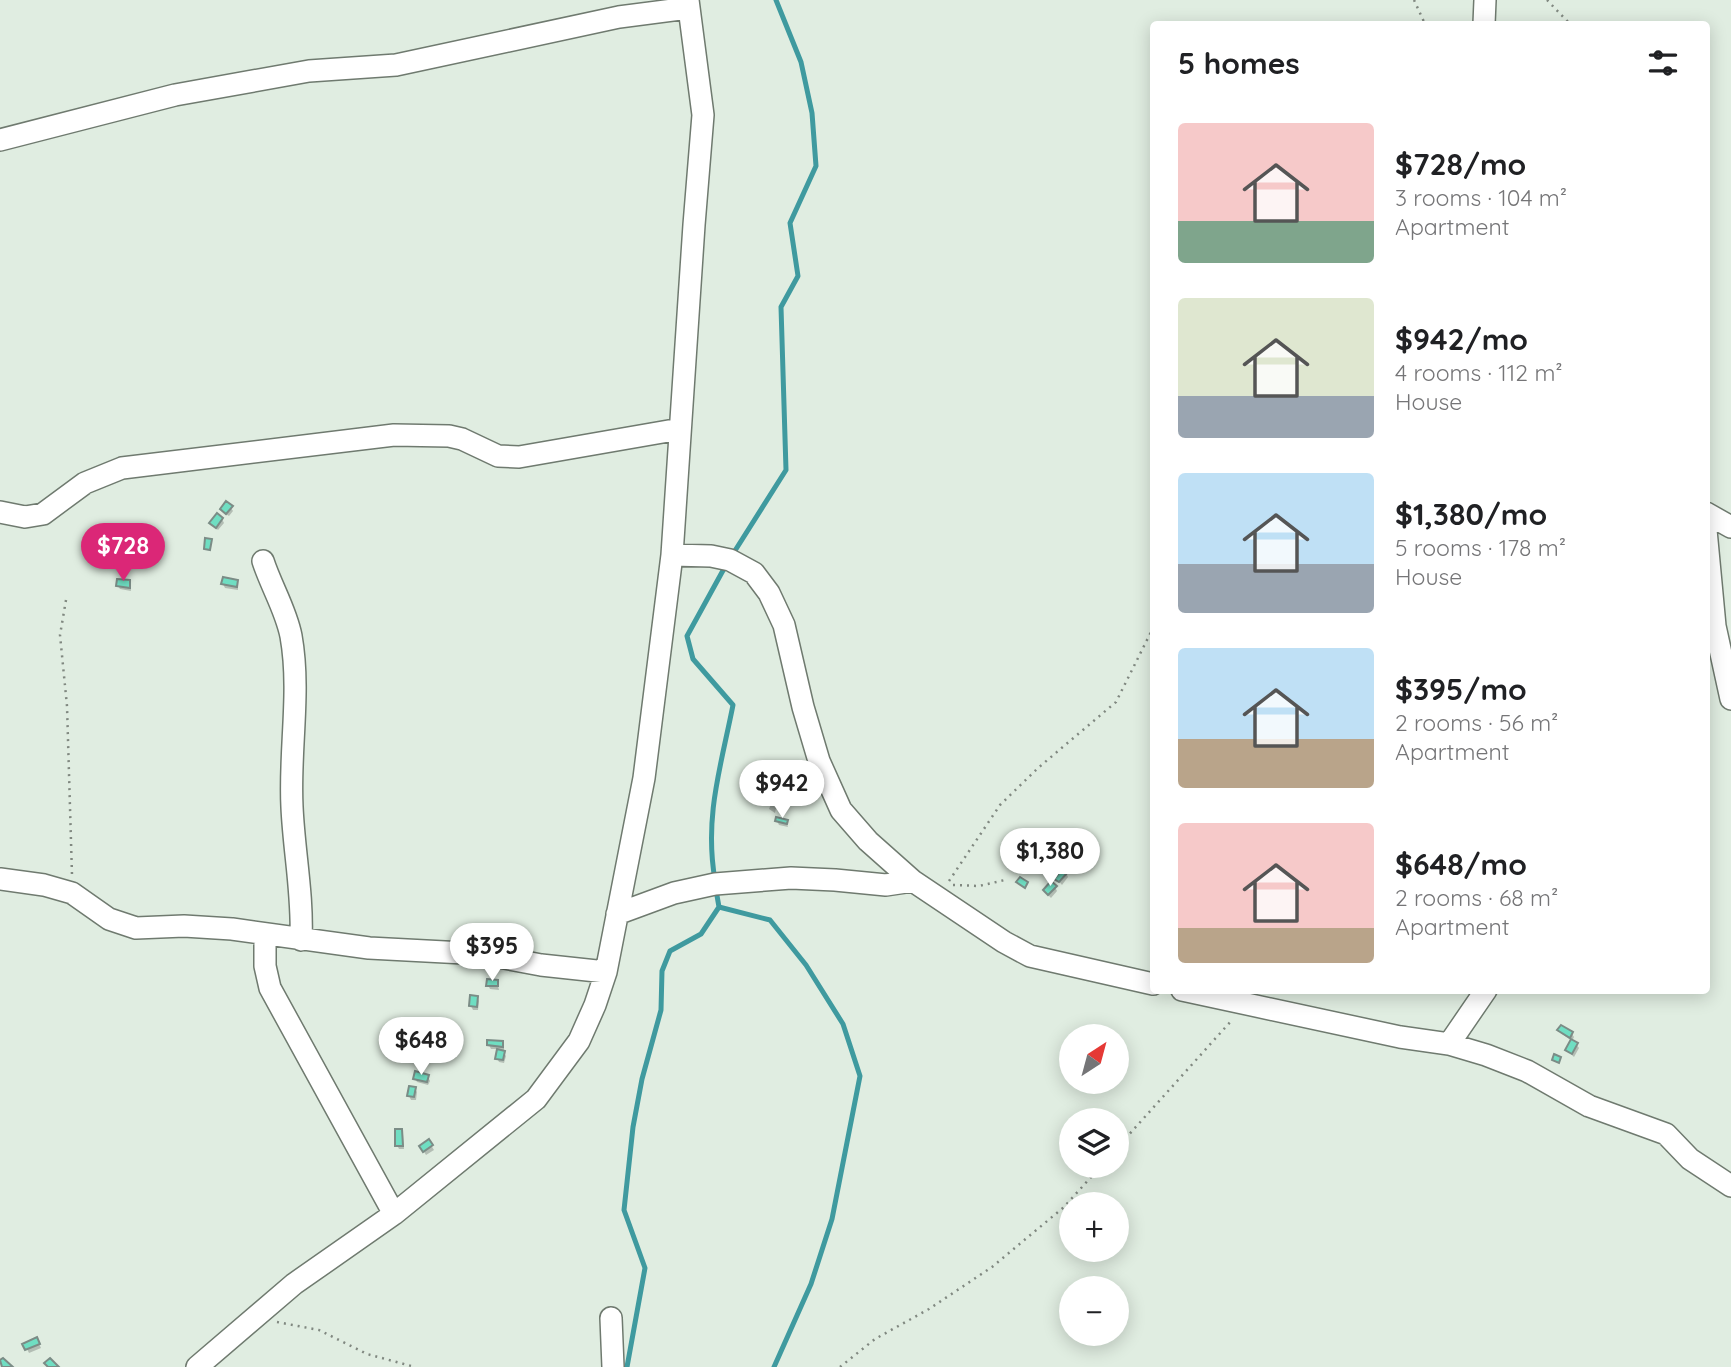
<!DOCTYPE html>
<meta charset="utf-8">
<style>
:root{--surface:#fff;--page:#f2f2f2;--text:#202124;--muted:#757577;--accent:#db2777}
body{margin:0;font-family:Quicksand,sans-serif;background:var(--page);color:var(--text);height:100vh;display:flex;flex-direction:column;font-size:26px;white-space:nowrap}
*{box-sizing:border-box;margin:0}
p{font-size:23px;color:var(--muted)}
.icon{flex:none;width:38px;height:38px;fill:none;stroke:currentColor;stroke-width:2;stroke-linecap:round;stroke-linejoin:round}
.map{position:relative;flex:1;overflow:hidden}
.panel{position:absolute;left:1150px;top:21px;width:560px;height:973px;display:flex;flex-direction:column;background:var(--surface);border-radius:7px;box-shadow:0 4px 18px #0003}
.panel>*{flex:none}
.needle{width:46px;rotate:36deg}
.fabs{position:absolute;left:1059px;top:1024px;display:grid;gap:14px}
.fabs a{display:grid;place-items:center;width:70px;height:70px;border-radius:50%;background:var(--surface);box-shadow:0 4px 18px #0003;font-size:35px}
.price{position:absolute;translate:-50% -60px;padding:0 16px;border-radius:24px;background:#fff;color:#222;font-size:23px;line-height:46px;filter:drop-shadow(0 2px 4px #0008)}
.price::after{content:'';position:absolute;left:50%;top:42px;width:21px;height:16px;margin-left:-10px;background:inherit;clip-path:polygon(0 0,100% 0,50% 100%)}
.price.on{background:var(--accent);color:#fff}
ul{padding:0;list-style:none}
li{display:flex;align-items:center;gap:21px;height:175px;padding:0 28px}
li span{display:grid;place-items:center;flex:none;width:196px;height:140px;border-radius:7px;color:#555}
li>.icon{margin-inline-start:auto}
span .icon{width:84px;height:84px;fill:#fffc;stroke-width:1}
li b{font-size:30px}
h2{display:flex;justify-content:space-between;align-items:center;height:84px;padding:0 28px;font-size:30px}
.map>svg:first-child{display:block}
.shadow{fill:#0003}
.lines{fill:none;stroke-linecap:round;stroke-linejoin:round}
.stream{stroke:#3f9a9f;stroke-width:5}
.building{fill:#6fdec2;stroke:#7b8c86;stroke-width:2}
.minor-casing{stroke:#6f7a6f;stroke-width:24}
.path{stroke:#808880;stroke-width:2.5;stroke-dasharray:2 5;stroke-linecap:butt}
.minor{stroke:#fff;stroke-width:21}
</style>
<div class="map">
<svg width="1731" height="1367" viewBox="0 0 1731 1367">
<rect width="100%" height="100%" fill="#e0ede1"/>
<!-- shadow -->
<path class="shadow" d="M231 508 233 511 229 516 224 513Z
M222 519 224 523 218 530 211 523Z
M237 581 238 590 225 588 223 584Z
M129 582 131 591 120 589 118 586Z
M771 804 776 808 775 813 769 809Z
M777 821 786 822 788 827 779 825Z
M1065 842 1073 844 1076 849 1078 846 1088 853 1090 857 1082 869 1075 862 1080 855Z
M1066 873 1068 877 1062 885 1057 879Z
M1055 887 1057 891 1051 898 1047 894Z
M497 982 499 990 490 989 488 985Z
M477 997 479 1001 478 1010H473L471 1006Z
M1561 1027 1572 1034 1574 1037 1572 1041 1562 1034 1559 1030Z
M502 1043 504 1047V1050H502L506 1056 504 1063 499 1062 497 1058 499 1049H491L489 1045Z
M1576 1044 1579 1048 1574 1057 1567 1050Z
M428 1077 430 1081 428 1085 417 1082 415 1078Z
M415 1089 417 1092 416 1100H411L409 1096Z
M401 1131 403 1134 404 1149H399L397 1145Z
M429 1142 434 1150 426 1155 421 1147Z
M37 1340 41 1348 29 1353 25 1345Z"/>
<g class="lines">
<!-- stream -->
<path class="stream" d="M731 557 786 470 781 307 798 276 790 223 816 166 812 113 801 62 776 0
M715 880C704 817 721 766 733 705L693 659 687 636 726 565
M716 890 719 907 770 920 806 965 843 1024 860 1076 832 1219 811 1284 774 1367
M627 1367 645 1268 624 1210 633 1127 642 1079 661 1010 662 971 670 951 701 934 719 907"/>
</g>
<!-- building -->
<path class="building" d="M226 501 233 506 226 514 220 509Z
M217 513 223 518 216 528 209 523Z
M205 538 212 539 210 550 204 549Z
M223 577 238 580 237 587 221 584Z
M117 579 130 580V588L116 586Z
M776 817 788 820 787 824 775 821Z
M1067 837 1074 843 1071 848 1063 842Z
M1083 847 1089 852 1079 866 1073 862Z
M1063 868 1068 872 1059 882 1054 879Z
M1020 877 1028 882 1025 888 1016 882Z
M1051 881 1057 886 1048 895 1043 890Z
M487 979 498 980V986H486Z
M470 995 478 996 477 1007 469 1006Z
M1561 1025 1573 1032 1570 1038 1557 1030Z
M1571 1039 1578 1043 1572 1054 1565 1050Z
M487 1040 503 1041V1047L487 1045Z
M497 1049 505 1051 503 1060 495 1059Z
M1554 1054 1561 1057 1559 1063 1552 1060Z
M415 1071 429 1075 427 1082 413 1079Z
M409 1086 416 1087 414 1097 407 1096Z
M395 1129H402L403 1146H395Z
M429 1139 433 1145 423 1152 419 1146Z
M37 1337 40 1344 25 1350 22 1344Z
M3 1358 13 1367H2L0 1360Z
M50 1358 59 1367H48L44 1363Z"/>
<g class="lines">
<!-- minor casing -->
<g class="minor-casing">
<path id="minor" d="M1484 24 1485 0
M0 140 175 95 309 71 396 65 619 17 688 8
M0 512 25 517 43 514 85 483 122 468 394 435 449 436 462 439 498 456 519 457 680 429
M1706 513 1731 527
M1706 530 1715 626 1731 699
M672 555 711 556 730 560 754 573 769 593 784 625 803 707 819 761 841 810 868 841 913 881 1004 942 1030 956 1153 984
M263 561C271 586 286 610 291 636 301 692 289 750 292 807 294 852 303 894 301 940
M0 879 44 885 72 893 109 919 136 928 184 926 232 929 369 948 483 954 541 965 606 972
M617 914 674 893 715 884 791 878 835 880 886 885 913 881
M265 934V966L270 988 394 1214
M1182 990 1400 1037 1449 1044 1486 1055 1527 1071 1589 1106 1666 1134 1690 1159 1731 1186
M1449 1044 1486 990
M611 1318 613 1367
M197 1367 294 1284 394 1214 536 1099 579 1041 595 1005 606 972 644 778 672 555 694 225 703 115 688 0"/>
</g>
<!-- path -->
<path class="path" d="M1414 0 1425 24
M1547 0 1570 24
M66 600 60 635 67 706 72 875
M949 881 1000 805 1038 768 1116 702 1153 628
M953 885 979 886 1005 880
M1116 1149 1232 1020
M277 1322 319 1330 367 1354 415 1367
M840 1367 875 1339 929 1309 992 1267 1064 1207 1101 1166"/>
<!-- minor -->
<use href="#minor" class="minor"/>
</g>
</svg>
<div class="fabs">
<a><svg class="needle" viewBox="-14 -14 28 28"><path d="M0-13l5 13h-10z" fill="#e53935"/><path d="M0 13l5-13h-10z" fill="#757577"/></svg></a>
<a><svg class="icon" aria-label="layers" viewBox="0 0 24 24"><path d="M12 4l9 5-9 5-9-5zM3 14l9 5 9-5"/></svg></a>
<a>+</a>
<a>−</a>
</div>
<b class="price on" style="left:123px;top:583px">$728</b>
<b class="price" style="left:782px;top:820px">$942</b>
<b class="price" style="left:1050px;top:888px">$1,380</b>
<b class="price" style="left:492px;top:983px">$395</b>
<b class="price" style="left:421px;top:1077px">$648</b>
<section class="panel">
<h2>5 homes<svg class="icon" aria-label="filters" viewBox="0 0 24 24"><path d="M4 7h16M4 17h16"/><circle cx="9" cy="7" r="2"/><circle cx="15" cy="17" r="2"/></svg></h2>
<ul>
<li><span style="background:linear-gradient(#f6c9c9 70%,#7fa58c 0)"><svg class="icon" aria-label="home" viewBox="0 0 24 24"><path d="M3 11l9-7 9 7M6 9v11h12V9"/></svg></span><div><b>$728/mo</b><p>3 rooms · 104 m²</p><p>Apartment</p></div></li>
<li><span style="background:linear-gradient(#dfe7d0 70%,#9aa5b1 0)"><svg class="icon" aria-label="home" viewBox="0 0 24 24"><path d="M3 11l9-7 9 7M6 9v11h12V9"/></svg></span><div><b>$942/mo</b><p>4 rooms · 112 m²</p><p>House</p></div></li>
<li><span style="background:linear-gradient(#bfe0f5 65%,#9aa5b1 0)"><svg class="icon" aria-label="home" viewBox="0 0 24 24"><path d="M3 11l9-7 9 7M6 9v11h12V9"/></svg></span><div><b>$1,380/mo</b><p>5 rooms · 178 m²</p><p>House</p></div></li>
<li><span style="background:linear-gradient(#bfe0f5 65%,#b9a48a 0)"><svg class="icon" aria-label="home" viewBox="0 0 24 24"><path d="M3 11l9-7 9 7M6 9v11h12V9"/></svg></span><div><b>$395/mo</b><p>2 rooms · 56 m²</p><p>Apartment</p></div></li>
<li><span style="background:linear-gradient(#f6c9c9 75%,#b9a48a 0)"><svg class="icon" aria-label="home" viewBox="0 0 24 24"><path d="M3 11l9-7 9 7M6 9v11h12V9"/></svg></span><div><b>$648/mo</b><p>2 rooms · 68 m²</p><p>Apartment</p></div></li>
</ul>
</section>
</div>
